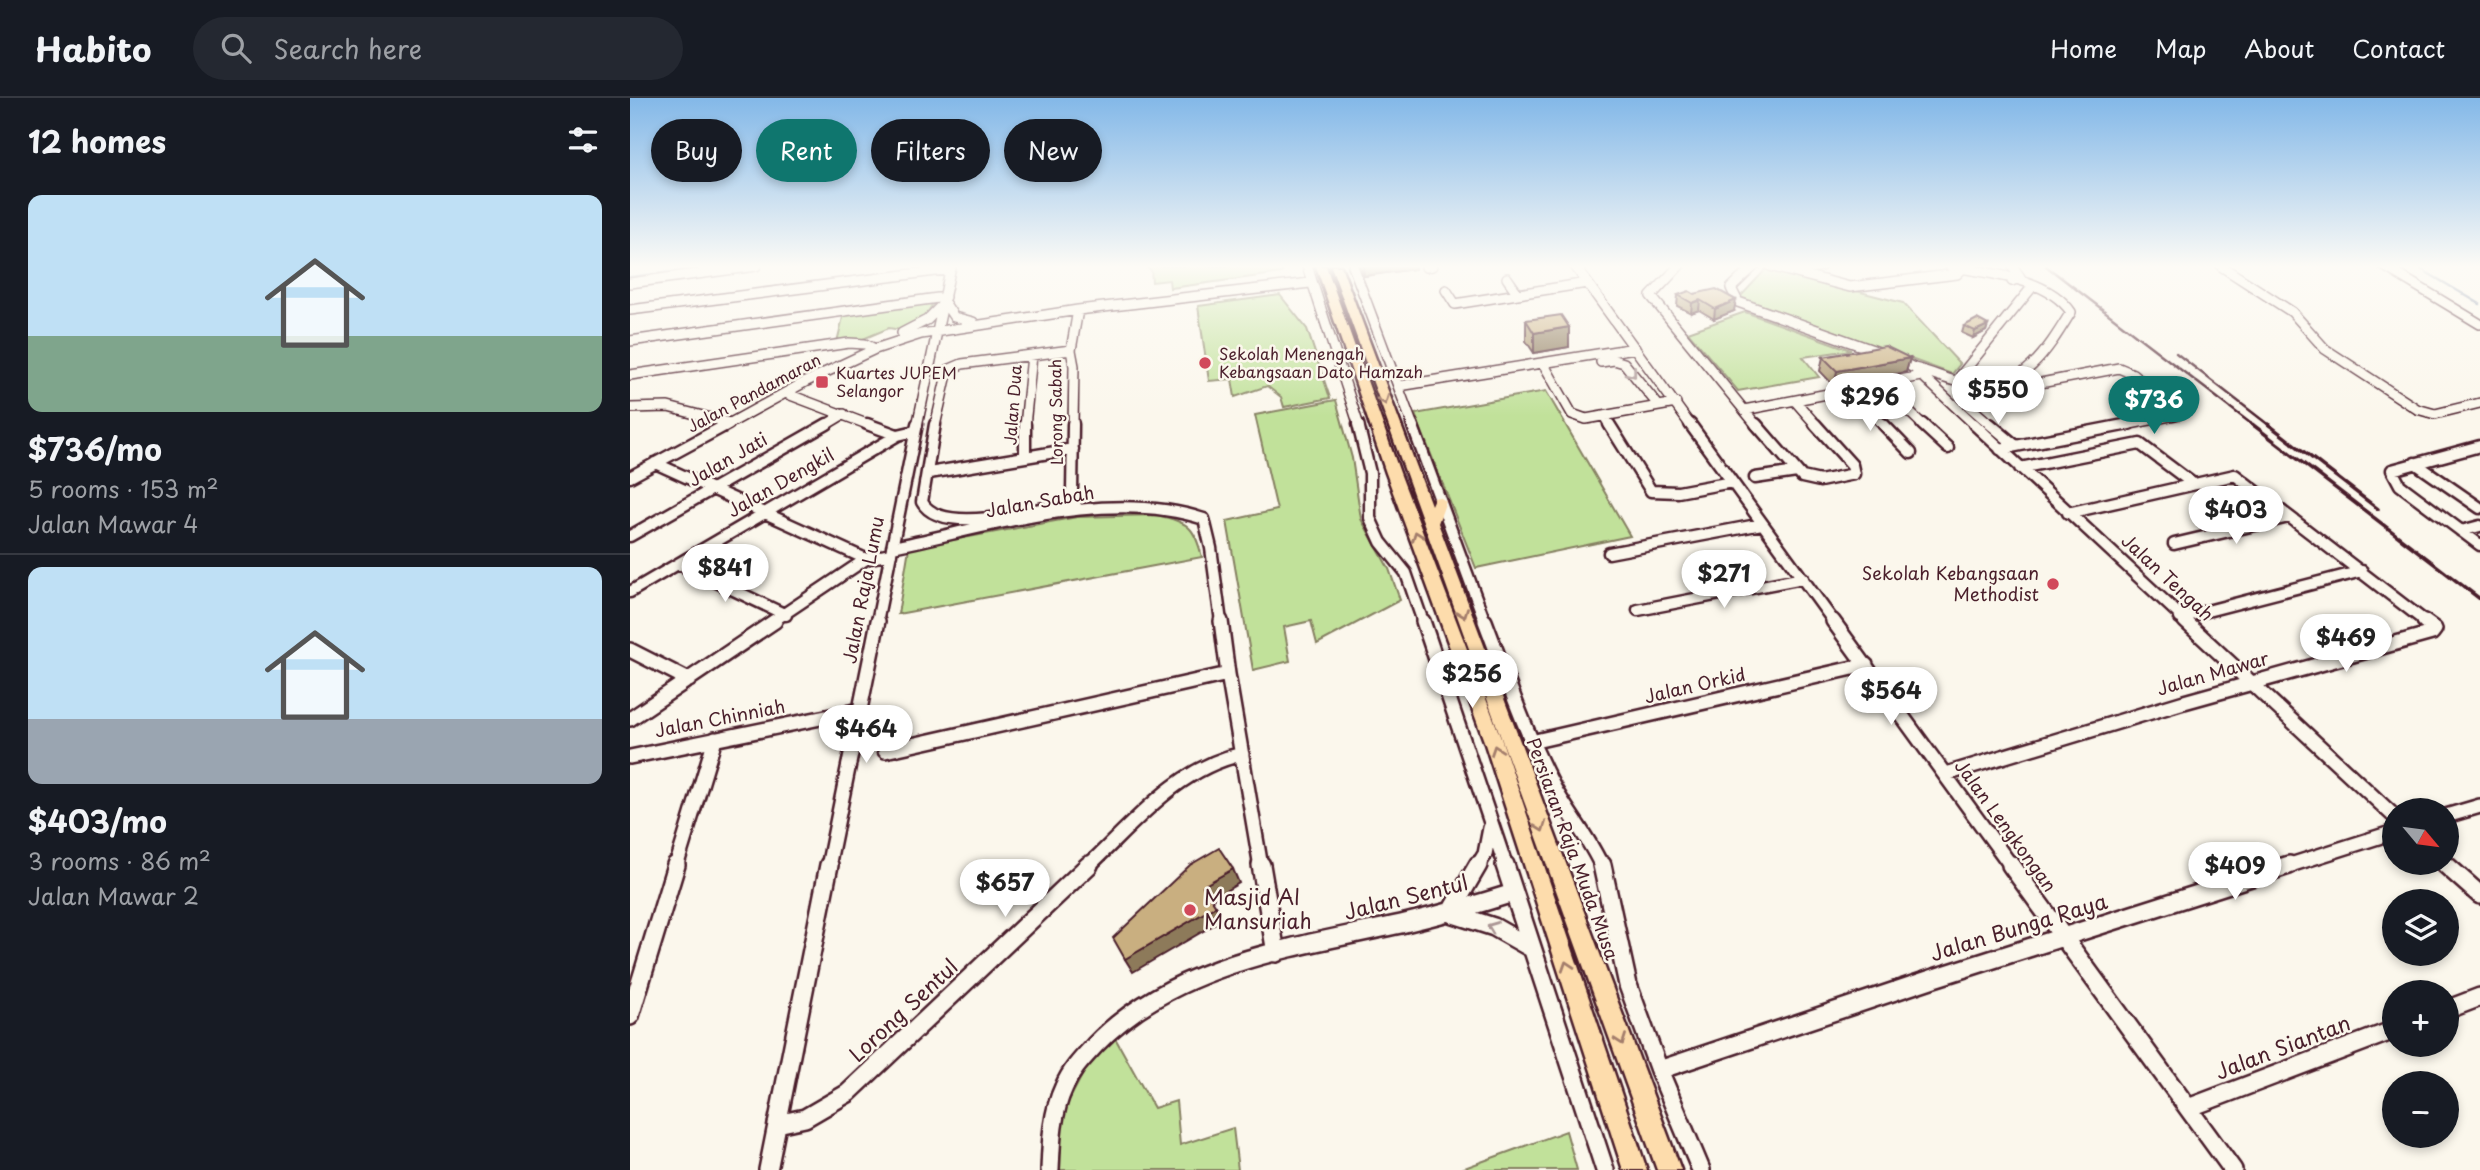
<!DOCTYPE html>
<meta charset="utf-8">
<style>
:root{--surface:#171b24;--page:#242831;--text:#f1f3f6;--muted:#9ea1a6;--line:#363941;--accent:#0f766e}
body{margin:0;font-family:"Playpen Sans",sans-serif;background:var(--page);color:var(--text);height:100vh;display:flex;flex-direction:column;font-size:26px;white-space:nowrap}
*{box-sizing:border-box;margin:0}
p{font-size:23px;color:var(--muted)}
.icon{flex:none;width:38px;height:38px;fill:none;stroke:currentColor;stroke-width:2;stroke-linecap:round;stroke-linejoin:round}
.map{position:relative;flex:1;overflow:hidden}
.details{display:flex;flex-direction:column;background:var(--surface);width:630px}
.details>*{flex:none}
.hud{position:absolute;left:21px;top:21px;width:665px;height:63px;display:flex;gap:14px}
.needle{width:46px;rotate:119deg}
.buttons{position:absolute;left:1752px;top:700px;display:grid;gap:14px}
.buttons a{display:grid;place-items:center;width:77px;height:77px;border-radius:50%;background:var(--surface);box-shadow:0 4px 10px #0003;font-size:35px}
.price{position:absolute;translate:-50% -60px;padding:0 16px;border-radius:24px;background:#fff;color:#222;font-size:23px;line-height:46px;filter:drop-shadow(0 2px 4px #0008)}
.price::after{content:'';position:absolute;left:50%;top:42px;width:21px;height:16px;margin-left:-10px;background:inherit;clip-path:polygon(0 0,100% 0,50% 100%)}
.price.active{background:var(--accent);color:#fff}
ul{padding:0;list-style:none}
li{display:grid;align-content:center;gap:14px;height:371px;padding:0 28px}
li+li{border-top:2px solid var(--line)}
li span{display:grid;place-items:center;height:217px;border-radius:14px;color:#555}
li>.icon{margin-inline-start:auto}
span .icon{width:126px;height:126px;fill:#fffc;stroke-width:1}
li b{font-size:30px}
h2{display:flex;justify-content:space-between;align-items:center;height:84px;padding:0 28px;font-size:30px}
.tag{padding:0 24px;border-radius:32px;background:var(--surface);box-shadow:0 4px 10px #0003;font-size:24px;line-height:63px}
.tag.active{background:var(--accent);color:#fff}
header{display:flex;align-items:center;gap:42px;box-sizing:border-box;height:98px;padding:0 35px;background:var(--surface);border-bottom:2px solid var(--line)}
header strong{font-size:33px}
nav{display:flex;gap:38px;margin-inline-start:auto;font-size:24px}
.search{width:490px;height:63px;background:var(--page);display:flex;align-items:center;gap:18px;box-sizing:border-box;padding:0 24px;border-radius:38px;color:var(--muted);font-size:26px}
main{display:flex;flex:1;min-height:0}
.map>svg:first-child{display:block}
.green{fill:#c1e19a;stroke:#868062;stroke-width:2}
.lines{fill:none;stroke-linecap:round;stroke-linejoin:round}
.stream{stroke:#717f9c;stroke-width:2.5}
.minor-far3-casing{stroke:#4a1f2b;stroke-width:12}
.minor-far2-casing{stroke:#4a1f2b;stroke-width:15}
.minor-far1-casing{stroke:#4a1f2b;stroke-width:18}
.minor-casing{stroke:#4a1f2b;stroke-width:22}
.major-casing{stroke:#4a1f2b;stroke-width:5}
.minor-far3{stroke:#fbf7ec;stroke-width:9}
.minor-far2{stroke:#fbf7ec;stroke-width:10}
.minor-far1{stroke:#fbf7ec;stroke-width:13}
.minor{stroke:#fbf7ec;stroke-width:17}
.major{fill:#fddcac;fill-rule:evenodd}
.rail-far1{stroke:#4a1f2b;stroke-width:2.5}
.rail{stroke:#4a1f2b;stroke-width:3.5}
.wall{fill:#ad966e;stroke:#4a1f2b;stroke-width:2}
.shaded-wall{fill:#8d7a5a;stroke:#4a1f2b;stroke-width:2}
.building{fill:#c9af80;stroke:#4a1f2b;stroke-width:2}
.oneway{stroke:#ab9695}
.oneway2{stroke:#a47e6c}
.poi-dot{fill:#d1495b;stroke:#fbf7ec;stroke-width:2.5}
.labels{text-anchor:middle;stroke-width:5;stroke-linejoin:round;paint-order:stroke}
.far-poi-label{font-size:16px;fill:#4a1f2b;stroke:#fbf7ec;text-anchor:start}
.far-street-label{font-size:16px;fill:#4a1f2b;stroke:#fbf7ec}
.street-label{font-size:18px;fill:#4a1f2b;stroke:#fbf7ec}
.poi-label{font-size:18px;fill:#4a1f2b;stroke:#fbf7ec;text-anchor:end}
.near-poi-label{font-size:21px;fill:#4a1f2b;stroke:#fbf7ec;text-anchor:start}
.near-street-label{font-size:21px;fill:#4a1f2b;stroke:#fbf7ec}
</style>
<header>
<strong>Habito</strong>
<div class="search"><svg class="icon" aria-label="search" viewBox="0 0 24 24"><circle cx="10" cy="10" r="6"/><path d="M15 15l6 6"/></svg>Search here</div>
<nav><a>Home</a><a>Map</a><a>About</a><a>Contact</a></nav>
</header>
<main>
<section class="details">
<h2>12 homes<svg class="icon" aria-label="filters" viewBox="0 0 24 24"><path d="M4 7h16M4 17h16"/><circle cx="9" cy="7" r="2"/><circle cx="15" cy="17" r="2"/></svg></h2>
<ul>
<li><span style="background:linear-gradient(#bfe0f5 65%,#7fa58c 0)"><svg class="icon" aria-label="home" viewBox="0 0 24 24"><path d="M3 11l9-7 9 7M6 9v11h12V9"/></svg></span><div><b>$736/mo</b><p>5 rooms · 153 m²</p><p>Jalan Mawar 4</p></div></li>
<li><span style="background:linear-gradient(#bfe0f5 70%,#9aa5b1 0)"><svg class="icon" aria-label="home" viewBox="0 0 24 24"><path d="M3 11l9-7 9 7M6 9v11h12V9"/></svg></span><div><b>$403/mo</b><p>3 rooms · 86 m²</p><p>Jalan Mawar 2</p></div></li>
</ul>
</section>
<div class="map">
<svg width="1850" height="1072" viewBox="0 0 1850 1072">
<rect width="100%" height="100%" fill="#fbf7ec"/>
<filter id="ink" filterUnits="userSpaceOnUse"><feTurbulence type="fractalNoise" baseFrequency=".0143" numOctaves="2"/><feDisplacementMap in="SourceGraphic" scale="14" xChannelSelector="R" yChannelSelector="G"/><feConvolveMatrix kernelMatrix="1 2 1 2 8 2 1 2 1" color-interpolation-filters="sRGB"/></filter>
<g filter="url(#ink)">
<!-- green -->
<path class="green" d="M514 168H656V169L651 175 540 190 539 182 522 184 521 172Z
M1137 170 1273 205 1330 266 1322 276 1110 199Z
M650 197 677 231 700 300 654 309 651 299 637 288 605 299 602 281 579 283 568 208Z
M292 204 302 207 295 219 271 232 259 230 233 241 207 244 214 215Z
M1115 214 1221 252 1173 259 1189 279 1108 293 1058 234Z
M916 293 1000 438 846 470 785 316Z
M706 302 722 360 731 421 759 471 770 502 687 546 681 523 654 529 660 563 623 572 597 423 647 412 625 317Z
M527 417C558 425 564 427 572 459L268 516 279 450 447 419Z
M484 938 524 1010 546 1003 550 1047 603 1030 608 1072H430L432 1016 458 966Z
M936 1033 947 1072H829Z"/>
<g class="lines">
<!-- stream -->
<path class="stream" d="M1786 168 1850 206
M0 179 88 168"/>
<!-- minor-far3 casing -->
<g class="minor-far3-casing">
<path id="minor-far3" d="M677 168 729 328
M723 168 783 328
M945 168 1061 328
M1049 168 1021 198 1114 312 1291 278
M1124 168 1101 190 1108 204 1257 257 1284 270 1346 328
M1140 168 1220 189 1327 176 1332 171
M1382 168 1390 179 1382 183
M1591 168 1662 214 1695 251 1787 311 1805 316 1850 305
M1754 168 1850 226
M796 169 802 168
M1167 172 1191 168
M877 180 888 196
M0 185 126 168
M816 192 825 206 957 185
M314 204 324 219 343 224
M0 212 321 171
M272 235 297 222 311 208
M0 243 315 199
M971 264 984 262 994 265 1028 307
M913 265 942 316 956 321 1046 305
M1284 270C1305 275 1326 286 1348 288 1394 293 1420 248 1441 214 1417 179 1359 176 1320 168
M0 277 219 245 235 246 245 251
M1327 282 1403 188
M1250 286 1294 328
M769 288 1005 250
M1220 292 1254 328
M155 295 242 328
M1166 304 1187 328
M0 310 38 309 100 325
M1114 312 1127 328
M974 318 980 328
M95 328 175 284 245 251 291 236 448 212 680 185
M194 328 214 316
M287 328 321 168
M305 328 318 272 332 266 441 252
M395 328 402 257
M443 328 444 268 441 252 448 212
M1362 328 1339 308 1343 298 1489 270 1503 276 1550 316 1490 328"/>
</g>
<!-- minor-far2 casing -->
<g class="minor-far2-casing">
<path id="minor-far2" d="M237 326 267 337
M305 326 292 404C311 439 411 411 443 403
M443 326 442 395 446 408
M728 326 740 375V420L751 444 776 475 793 524
M782 326 855 524
M979 326 1021 393 1048 394 1102 384
M1060 326 1204 524
M1126 326 1172 379 1190 383 1224 376 1222 367 1185 326
M1253 326 1281 355
M1292 326 1318 350
M1344 326 1557 524
M1360 326 1386 348
M1386 348 1499 326
M1850 348 1762 372 1770 387 1850 447
M1370 351 1386 348
M395 359V326
M25 365 236 461 261 456
M1785 365 1850 410
M1390 370 1510 346 1562 385
M299 375 443 351
M0 379 98 326
M1125 380 1167 374
M1438 415 1605 377 1796 524
M1831 433 1850 428
M0 438 197 326
M1544 446 1659 419
M262 449C358 430 478 389 574 421L581 450 591 524
M979 455 1132 426
M49 466 156 517
M0 494 268 337 285 333
M1008 512 1173 480
M1550 520 1732 473
M142 524 236 461
M247 524 287 326"/>
</g>
<!-- minor-far1 casing -->
<g class="minor-far1-casing">
<path id="minor-far1" d="M591 523 598 576
M793 523 876 769
M855 523C876 578 895 634 922 686 937 715 959 739 972 769
M1203 523 1382 769
M1555 523 1764 718
M0 552 59 582
M0 621 145 523
M901 644 1236 567
M255 653 598 576 631 769
M0 659 230 612
M1316 676 1554 604 1802 535 1805 531 1794 523
M1816 718 1850 708
M1814 765 1818 769
M46 769 85 641
M198 769 248 523
M457 769C504 725 547 670 612 656
M847 769 855 756 860 730
M1654 769 1764 734"/>
</g>
<!-- minor casing -->
<g class="minor-casing">
<path id="minor" d="M631 767 646 855
M848 767 820 815 864 829 901 850
M875 767 975 1072
M972 767 998 887 1029 972 1071 1072
M1381 767 1603 1072
M1816 767 1850 797
M1816 912 1850 899
M0 918 46 767
M1029 972 1304 880 1659 767
M1558 1010 1764 932
M147 1026 175 1020 218 995 459 767
M138 1072 199 767
M420 1072C421 1045 422 1014 434 989 441 972 453 960 465 947 543 865 666 849 771 826 809 817 846 807 883 795"/>
</g>
<!-- major casing -->
<g class="major-casing">
<path id="major" d="M686 168H696L770 375 872 643 1017 1072H993L854 643 756 375Z
M701 168H711L801 407 804 400 809 399 816 403 808 425 1051 1072H1027Z"/>
</g>
<!-- minor-far3 -->
<use href="#minor-far3" class="minor-far3"/>
<!-- minor-far2 -->
<use href="#minor-far2" class="minor-far2"/>
<!-- minor-far1 -->
<use href="#minor-far1" class="minor-far1"/>
<!-- minor -->
<use href="#minor" class="minor"/>
<!-- major -->
<use href="#major" class="major"/>
<!-- rail-far1 -->
<path class="rail-far1" d="M1416 168 1624 328
M1546 255 1640 328"/>
<!-- rail -->
<path class="rail" d="M1622 326 1850 501
M1638 326 1748 411"/>
</g>
<!-- wall -->
<path class="wall" d="M729 168H785V171L734 178Z
M1064 196 1104 213 1084 221 1069 212 1061 215 1047 208 1048 197Z
M896 222 939 229V249L904 255 896 243Z
M1358 227 1356 233 1343 240 1332 235 1334 228Z
M1193 259 1280 260 1276 274 1204 288 1190 273Z"/>
<!-- shaded-wall -->
<path class="shaded-wall" d="M733 168H785V171L734 178Z
M1070 202 1069 212 1061 215 1062 205Z
M1106 202 1104 213 1084 221 1085 211Z
M1358 227 1356 233 1343 240 1345 233Z
M939 229V249L904 255V235Z
M1280 260 1276 274 1204 288 1207 273Z
M603 771 609 785 580 802 573 788Z
M586 808 592 822 503 874 495 861Z"/>
<!-- building -->
<path class="building" d="M1086 191 1106 202 1085 211 1070 202 1062 205 1048 197 1059 193 1064 196Z
M931 217 939 229 904 235 896 222Z
M1347 221 1358 227 1345 233 1334 228Z
M1255 248 1280 260 1207 273 1193 259Z
M589 750 603 771 573 788 586 808 495 861 483 840 560 767Z"/>
<!-- one-way arrows -->
<defs><path id="oneway-chevron" d="M-2-3.5L2.5 0L-2 3.5" fill="none" stroke-width="1.6" stroke-linecap="round" stroke-linejoin="round" transform="scale(1.75)"/></defs>
<g class="oneway">
<use href="#oneway-chevron" transform="translate(1002 275) rotate(52)"/>
<use href="#oneway-chevron" transform="translate(862 829) rotate(-159)"/>
</g>
<g class="oneway2">
<use href="#oneway-chevron" transform="translate(754 302) rotate(70)"/>
<use href="#oneway-chevron" transform="translate(787 438) rotate(-110)"/>
<use href="#oneway-chevron" transform="translate(833 515) rotate(70)"/>
<use href="#oneway-chevron" transform="translate(866 652) rotate(-109)"/>
<use href="#oneway-chevron" transform="translate(911 729) rotate(70)"/>
<use href="#oneway-chevron" transform="translate(937 868) rotate(-108)"/>
<use href="#oneway-chevron" transform="translate(991 942) rotate(70)"/>
</g>
</g>
<!-- sky -->
<linearGradient id="sky" x2="0" y2="1"><stop stop-color="#83b8e8"/><stop offset="0.53" stop-color="#fdfbf6"/><stop offset="1" stop-color="#fdfbf6" stop-opacity="0"/></linearGradient>
<rect width="1850" height="318" fill="url(#sky)"/>
<!-- markers -->
<g class="poi-dot">
<circle cx="575" cy="265" r="7"/>
<rect x="185" y="277" width="14" height="14" rx="3.5"/>
<circle cx="1423" cy="486" r="7"/>
<circle cx="560" cy="812" r="7"/>
</g>
<g class="labels">
<!-- far-poi labels -->
<g class="far-poi-label">
<text x="589" y="262">Sekolah Menengah<tspan x="589" dy="18">Kebangsaan Dato Hamzah</tspan></text>
<text x="206" y="281">Kuartes JUPEM<tspan x="206" dy="18">Selangor</tspan></text>
</g>
<!-- far-street labels -->
<g class="far-street-label">
<text transform="translate(124 295) rotate(-28)" y="6">Jalan Pandamaran</text>
<text transform="translate(383 307) rotate(-86)" y="6">Jalan Dua</text>
<text transform="translate(426 314) rotate(-91)" y="6">Lorong Sabah</text>
</g>
<!-- street labels -->
<g class="street-label">
<text transform="translate(98 362) rotate(-30)" y="6">Jalan Jati</text>
<text transform="translate(151 385) rotate(-30)" y="6">Jalan Dengkil</text>
<text transform="translate(410 404) rotate(-10)" y="6">Jalan Sabah</text>
<text transform="translate(1537 480) rotate(43)" y="6">Jalan Tengah</text>
<text transform="translate(234 492) rotate(-79)" y="6">Jalan Raja Lumu</text>
<text transform="translate(1583 576) rotate(-16)" y="6">Jalan Mawar</text>
<text transform="translate(1065 588) rotate(-13)" y="6">Jalan Orkid</text>
<text transform="translate(90 621) rotate(-11)" y="6">Jalan Chinniah</text>
<text transform="translate(1375 728) rotate(54)" y="6">Jalan Lengkongan</text>
<text transform="translate(942 751) rotate(70)" y="6">Persiaran Raja Muda Musa</text>
</g>
<!-- poi labels -->
<g class="poi-label">
<text x="1409" y="482">Sekolah Kebangsaan<tspan x="1409" dy="21">Methodist</tspan></text>
</g>
<!-- near-poi labels -->
<g class="near-poi-label">
<text x="574" y="807">Masjid Al<tspan x="574" dy="24">Mansuriah</tspan></text>
</g>
<!-- near-street labels -->
<g class="near-street-label">
<text transform="translate(776 800) rotate(-14)" y="7">Jalan Sentul</text>
<text transform="translate(1389 830) rotate(-17)" y="7">Jalan Bunga Raya</text>
<text transform="translate(274 913) rotate(-43)" y="7">Lorong Sentul</text>
<text transform="translate(1653 950) rotate(-21)" y="7">Jalan Siantan</text>
</g>
</g>
</svg>
<div class="buttons">
<a><svg class="needle" viewBox="-14 -14 28 28"><path d="M0-13l5 13h-10z" fill="#e53935"/><path d="M0 13l5-13h-10z" fill="#9ea1a6"/></svg></a>
<a><svg class="icon" aria-label="layers" viewBox="0 0 24 24"><path d="M12 4l9 5-9 5-9-5zM3 14l9 5 9-5"/></svg></a>
<a>+</a>
<a>−</a>
</div>
<b class="price" style="left:1368px;top:328px">$550</b>
<b class="price" style="left:1240px;top:335px">$296</b>
<b class="price active" style="left:1524px;top:338px">$736</b>
<b class="price" style="left:1606px;top:448px">$403</b>
<b class="price" style="left:95px;top:506px">$841</b>
<b class="price" style="left:1094px;top:512px">$271</b>
<b class="price" style="left:1716px;top:576px">$469</b>
<b class="price" style="left:842px;top:612px">$256</b>
<b class="price" style="left:1261px;top:629px">$564</b>
<b class="price" style="left:236px;top:667px">$464</b>
<b class="price" style="left:1605px;top:804px">$409</b>
<b class="price" style="left:375px;top:821px">$657</b>
<div class="hud">
<a class="tag">Buy</a>
<a class="tag active">Rent</a>
<a class="tag">Filters</a>
<a class="tag">New</a>
</div>
</div>
</main>
